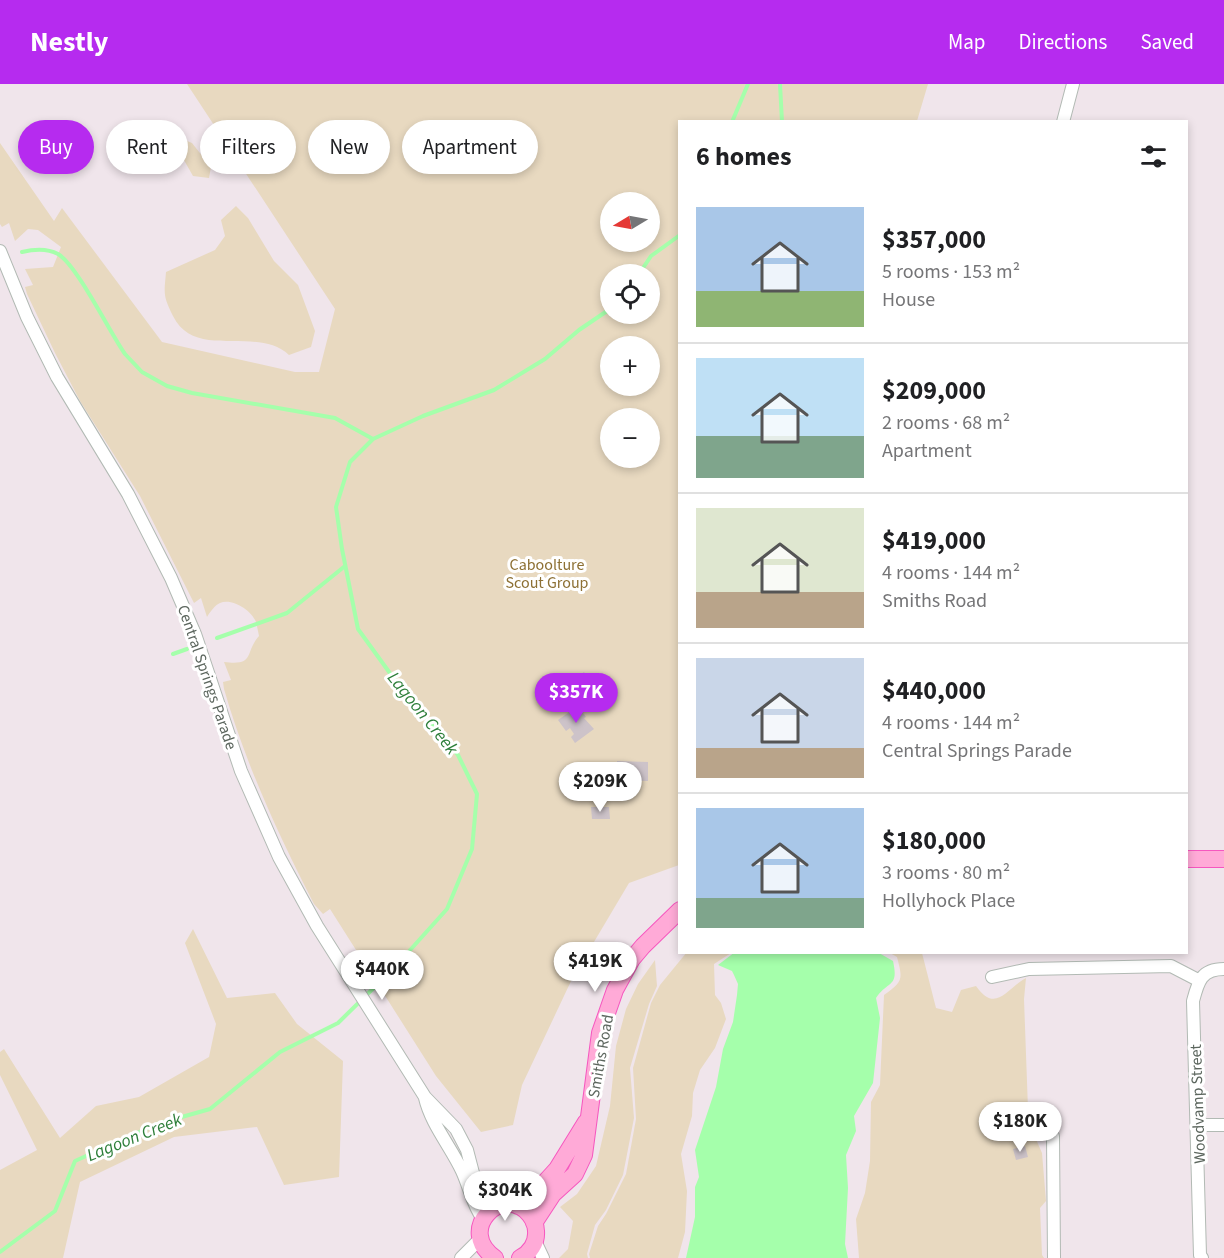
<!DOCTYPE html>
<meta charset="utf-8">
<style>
:root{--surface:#fff;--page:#f6f6f6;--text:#202124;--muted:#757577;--line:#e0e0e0;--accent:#b62bef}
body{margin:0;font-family:"Source Sans 3",sans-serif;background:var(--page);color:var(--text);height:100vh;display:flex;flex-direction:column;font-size:22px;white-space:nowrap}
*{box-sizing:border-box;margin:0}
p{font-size:20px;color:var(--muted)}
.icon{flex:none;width:33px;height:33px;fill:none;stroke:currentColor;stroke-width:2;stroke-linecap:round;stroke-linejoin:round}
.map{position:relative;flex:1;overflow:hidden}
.side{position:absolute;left:678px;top:36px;width:510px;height:834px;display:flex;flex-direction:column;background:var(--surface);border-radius:0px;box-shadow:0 3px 9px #0003}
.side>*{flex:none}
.hud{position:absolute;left:18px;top:36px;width:570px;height:54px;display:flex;gap:12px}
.needle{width:39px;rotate:260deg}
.tools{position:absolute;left:600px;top:108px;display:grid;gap:12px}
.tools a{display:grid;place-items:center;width:60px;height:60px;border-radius:50%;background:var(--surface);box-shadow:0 3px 9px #0003;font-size:30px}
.price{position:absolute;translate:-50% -51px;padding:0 14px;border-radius:21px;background:#fff;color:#222;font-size:20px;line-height:39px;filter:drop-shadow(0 2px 3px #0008)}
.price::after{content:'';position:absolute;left:50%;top:36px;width:18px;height:14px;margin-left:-9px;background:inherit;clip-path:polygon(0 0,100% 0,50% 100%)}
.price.selected{background:var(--accent);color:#fff}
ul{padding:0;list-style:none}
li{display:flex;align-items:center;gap:18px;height:150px;padding:0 18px}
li+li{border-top:2px solid var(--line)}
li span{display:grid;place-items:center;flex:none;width:168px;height:120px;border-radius:0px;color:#555}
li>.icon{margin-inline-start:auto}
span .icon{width:72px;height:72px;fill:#fffc;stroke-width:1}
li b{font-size:26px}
h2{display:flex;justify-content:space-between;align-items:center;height:72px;padding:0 18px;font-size:26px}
.chip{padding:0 21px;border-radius:27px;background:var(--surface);box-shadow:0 3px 9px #0003;font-size:21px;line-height:54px}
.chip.selected{background:var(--accent);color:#fff}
header{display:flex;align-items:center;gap:36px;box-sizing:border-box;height:84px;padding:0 30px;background:var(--accent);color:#fff}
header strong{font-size:28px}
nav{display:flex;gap:33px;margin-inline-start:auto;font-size:21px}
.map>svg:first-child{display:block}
.green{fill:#e8d9c0;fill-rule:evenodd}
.water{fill:#a5ffab}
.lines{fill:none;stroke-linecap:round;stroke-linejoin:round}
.stream{stroke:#a5ffab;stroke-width:4}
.building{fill:#cdc3c9}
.minor-casing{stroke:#b2bab4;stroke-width:14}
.major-casing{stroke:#f657bf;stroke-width:18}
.minor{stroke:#fff;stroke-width:12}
.major{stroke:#ffaad7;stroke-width:16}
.labels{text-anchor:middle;stroke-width:6;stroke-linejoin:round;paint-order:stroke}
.park-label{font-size:16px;fill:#8d7034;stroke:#fff}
.street-label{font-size:16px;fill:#5c665e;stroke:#fff}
.water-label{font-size:18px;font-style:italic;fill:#2e7f3a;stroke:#fff}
</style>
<header>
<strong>Nestly</strong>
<nav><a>Map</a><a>Directions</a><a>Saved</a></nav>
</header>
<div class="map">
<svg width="1224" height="1174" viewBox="0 0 1224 1174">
<rect width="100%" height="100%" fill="#f0e5eb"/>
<!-- green -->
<path class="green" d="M187 0H928L917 37 680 38 679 781 629 799 572 895 522 1001 513 1041 481 1048 436 992 330 825 323 830 314 820C278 750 246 681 224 605L223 598 231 596 224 578C256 582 244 569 259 552 258 547 257 542 256 538 251 526 232 514 220 519 215 521 210 528 207 533L201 514 194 519 140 412 80 317 55 269 27 210 25 203 33 201 25 185 53 183 61 163 38 146 28 145 15 157 9 139 2 143 0 140V59L54 137 62 124 162 258 295 288H319L335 225ZM610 118H650V158H610ZM610 190H650V230H610ZM610 262H650V302H610ZM610 334H650V374H610Z
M180 54 192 59 211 83 209 94 193 92 176 62Z
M236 122 248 134 274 177 298 201 315 247 311 263 289 271C257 241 195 277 173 232 163 211 164 211 166 188L215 166 225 152 221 136Z
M193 845 227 914 275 909 297 940 343 977 339 1093 284 1101 257 1043 174 1053 80 1098 63 1174H0V1086L37 1066 0 991V968L4 965 60 1054 96 1022 139 1013 209 973 216 940 185 859Z
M687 868 731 869 714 880 715 911 721 919 726 935 715 964 700 986 693 1009 692 1032 681 1070 687 1107 685 1148 678 1174H590L589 1170 598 1142 606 1130 626 1090 636 1035 633 984 651 919 660 901Z
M890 869H922L936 924 952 928 961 906 976 902C996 930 1006 905 1026 894L1024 915 1028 1025 1035 1053 1042 1069 1046 1117 1040 1124 1042 1171 1044 1174H859L856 1135 865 1109 870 1077 871 1018 880 1001 884 911C903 897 903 896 897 873Z
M655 876 657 902 649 920 630 984 634 1034 623 1091 606 1126 595 1141 587 1170 588 1174H559L568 1165 573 1137 560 1123 577 1110 596 1082 610 1022 616 962 626 925 638 900Z"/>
<!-- water -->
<path class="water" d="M735 868 879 869 893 877C899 904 888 896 876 914L880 934 873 999 854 1032 856 1047 846 1071 848 1104 845 1160 848 1174H686L695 1133V1103L699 1093 695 1066 716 1003 723 965 733 938 737 911 738 900 734 891 732 887 718 881Z"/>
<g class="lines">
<!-- stream -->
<path class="stream" d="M780 0 782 38
M732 38 748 0
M22 168C34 165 47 164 58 170 77 181 110 249 125 270L142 288 167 302 192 309 335 334 373 355
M639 190 651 172 680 151
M217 554 287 529 345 482
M173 570 187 565
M0 1168 55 1127 75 1077 157 1040 210 1025 280 968 338 939 394 884 447 825 472 765 477 710 458 671 405 610 358 545 342 465 336 423 350 378 373 355 423 332 494 306 545 275 579 246 610 225"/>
</g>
<!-- building -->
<path class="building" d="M584 588 601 612 589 620 573 596Z
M578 622 586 633 584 634 594 645 575 659 571 653 574 650 570 644 566 647 558 636Z
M617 677 648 678V697L617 696Z
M606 688 607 717 594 718 593 689Z
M591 723H609L610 735H592Z
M1025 1062 1028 1073 1016 1076 1013 1065Z"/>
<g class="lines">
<!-- minor casing -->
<g class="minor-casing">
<path id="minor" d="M1063 38 1073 0
M0 167 27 233 57 293 128 410 171 494 195 550 241 687 279 773 317 842 425 1013 456 1045 467 1066 473 1089 478 1099 500 1121
M992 893 1029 885 1171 882 1198 896
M425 1014C431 1040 451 1063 462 1087 469 1102 473 1122 483 1135
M1198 1041H1224
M1053 1052 1054 1174
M535 1157 543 1174
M461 1174 480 1155
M1202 1174 1200 1171 1193 917C1198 898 1201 885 1224 885"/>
</g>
<!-- major casing -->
<g class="major-casing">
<path id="major" d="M1186 775H1224
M518 1122 536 1108 557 1085 586 1038
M534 1139 553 1110 575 1090 584 1071 600 949 615 906 632 875 643 862 680 826
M495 1174C455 1146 503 1099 529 1130 533 1135 536 1141 536 1147 537 1159 530 1169 520 1174"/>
</g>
<!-- minor -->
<use href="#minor" class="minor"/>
<!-- major -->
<use href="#major" class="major"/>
</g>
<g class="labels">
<!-- park labels -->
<g class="park-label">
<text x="547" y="486">Caboolture<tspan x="547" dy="18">Scout Group</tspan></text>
</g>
<!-- street labels -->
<g class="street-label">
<text transform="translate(208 593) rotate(71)" y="6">Central Springs Parade</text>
<text transform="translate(600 972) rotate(-80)" y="6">Smiths Road</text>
<text transform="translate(1197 1020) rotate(-92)" y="6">Woodvamp Street</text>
</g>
<!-- water labels -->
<g class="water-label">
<text transform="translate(423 629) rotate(51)" y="6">Lagoon Creek</text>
<text transform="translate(134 1053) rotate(-22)" y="6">Lagoon Creek</text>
</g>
</g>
</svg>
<div class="tools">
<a><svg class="needle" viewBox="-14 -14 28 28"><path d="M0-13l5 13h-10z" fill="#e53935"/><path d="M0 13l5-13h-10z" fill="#757577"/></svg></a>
<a><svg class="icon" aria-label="locate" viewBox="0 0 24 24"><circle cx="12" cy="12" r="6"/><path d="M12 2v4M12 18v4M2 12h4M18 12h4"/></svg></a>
<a>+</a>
<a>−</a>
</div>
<b class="price selected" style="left:576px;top:640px">$357K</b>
<b class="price" style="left:600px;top:729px">$209K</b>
<b class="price" style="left:595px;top:909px">$419K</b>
<b class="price" style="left:382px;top:917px">$440K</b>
<b class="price" style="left:1020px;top:1069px">$180K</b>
<b class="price" style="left:505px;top:1138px">$304K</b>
<div class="hud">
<a class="chip selected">Buy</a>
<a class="chip">Rent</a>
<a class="chip">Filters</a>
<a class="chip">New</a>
<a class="chip">Apartment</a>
</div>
<section class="side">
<h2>6 homes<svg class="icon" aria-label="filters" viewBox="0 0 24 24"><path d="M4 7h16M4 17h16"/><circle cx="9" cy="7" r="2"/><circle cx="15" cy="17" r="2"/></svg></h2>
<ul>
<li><span style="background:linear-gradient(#a9c7e8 70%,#8fb573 0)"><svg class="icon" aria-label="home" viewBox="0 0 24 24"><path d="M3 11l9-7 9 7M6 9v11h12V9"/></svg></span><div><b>$357,000</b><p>5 rooms · 153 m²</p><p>House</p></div></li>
<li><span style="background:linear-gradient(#bfe0f5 65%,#7fa58c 0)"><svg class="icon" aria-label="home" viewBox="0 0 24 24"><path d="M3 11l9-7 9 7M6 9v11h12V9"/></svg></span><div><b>$209,000</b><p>2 rooms · 68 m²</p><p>Apartment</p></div></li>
<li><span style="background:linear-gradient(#dfe7d0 70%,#b9a48a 0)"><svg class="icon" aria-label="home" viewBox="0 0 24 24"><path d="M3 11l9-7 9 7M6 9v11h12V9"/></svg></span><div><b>$419,000</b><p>4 rooms · 144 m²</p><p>Smiths Road</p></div></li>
<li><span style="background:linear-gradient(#c9d6e8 75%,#b9a48a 0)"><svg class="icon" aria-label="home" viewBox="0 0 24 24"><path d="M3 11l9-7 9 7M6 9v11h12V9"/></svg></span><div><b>$440,000</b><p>4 rooms · 144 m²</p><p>Central Springs Parade</p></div></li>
<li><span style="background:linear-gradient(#a9c7e8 75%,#7fa58c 0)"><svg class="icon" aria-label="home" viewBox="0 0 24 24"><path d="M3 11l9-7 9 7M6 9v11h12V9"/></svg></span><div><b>$180,000</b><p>3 rooms · 80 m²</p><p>Hollyhock Place</p></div></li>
</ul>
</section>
</div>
